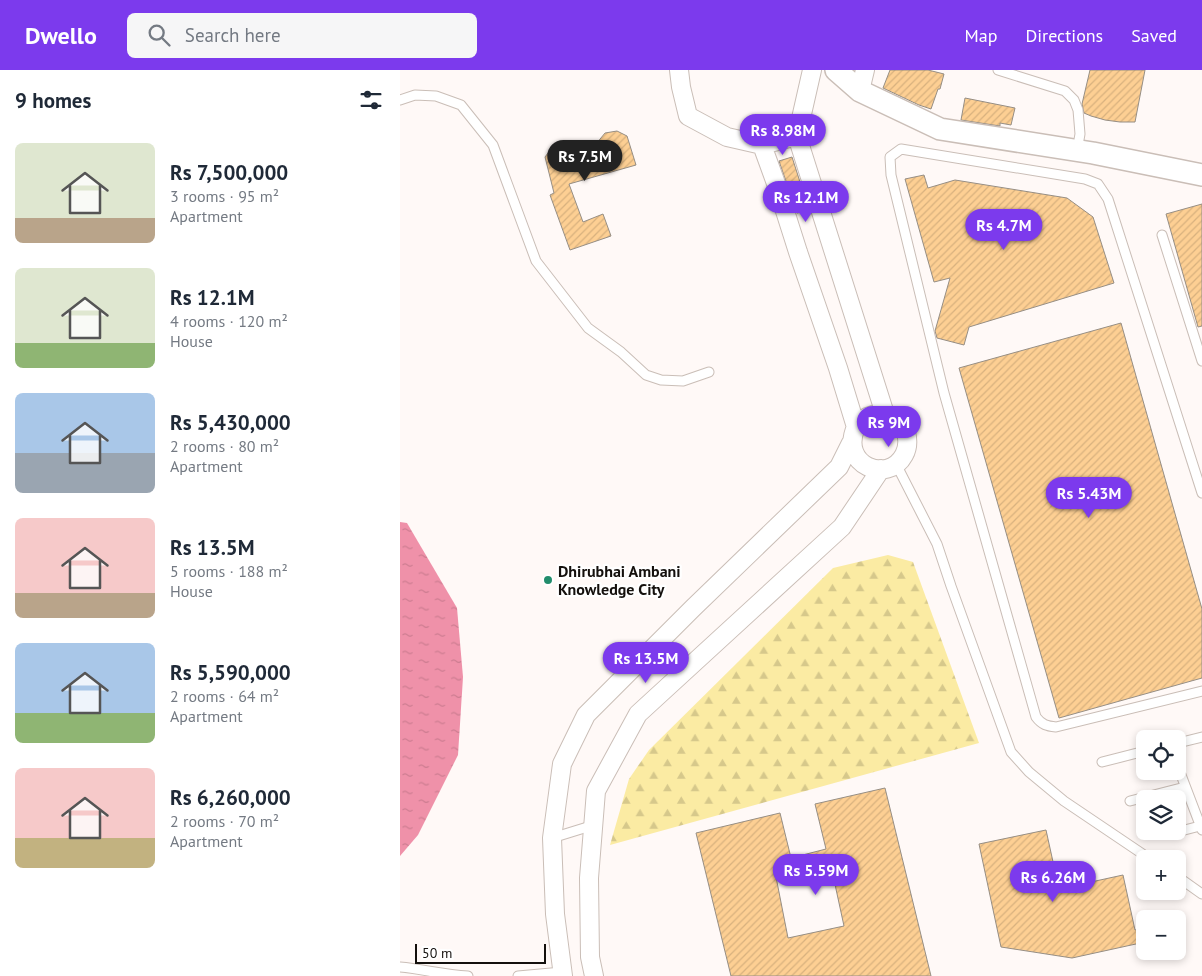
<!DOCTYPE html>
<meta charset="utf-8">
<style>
:root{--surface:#fff;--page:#f6f6f7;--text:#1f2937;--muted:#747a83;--accent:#7c3aed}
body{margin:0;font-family:"PT Sans",sans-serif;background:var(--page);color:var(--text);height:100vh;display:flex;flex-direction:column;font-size:19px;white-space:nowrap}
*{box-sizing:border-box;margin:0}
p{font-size:16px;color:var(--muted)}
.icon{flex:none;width:28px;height:28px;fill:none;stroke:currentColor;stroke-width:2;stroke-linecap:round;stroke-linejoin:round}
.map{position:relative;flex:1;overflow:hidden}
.side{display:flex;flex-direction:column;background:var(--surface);width:400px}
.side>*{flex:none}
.buttons{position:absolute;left:736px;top:660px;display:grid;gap:10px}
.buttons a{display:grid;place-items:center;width:50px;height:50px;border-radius:8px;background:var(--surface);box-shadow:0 2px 8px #0003;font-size:25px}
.scale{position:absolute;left:15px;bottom:12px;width:131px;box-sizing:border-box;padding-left:5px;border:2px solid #14100d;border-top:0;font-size:14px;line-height:18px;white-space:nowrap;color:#14100d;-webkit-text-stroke:4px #fff;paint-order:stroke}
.price{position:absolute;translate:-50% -42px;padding:0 11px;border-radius:18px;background:var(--accent);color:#fff;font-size:16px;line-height:32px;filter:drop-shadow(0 1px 2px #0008)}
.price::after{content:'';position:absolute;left:50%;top:30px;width:15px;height:11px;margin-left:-8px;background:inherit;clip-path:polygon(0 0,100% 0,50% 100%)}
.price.active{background:#222;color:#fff}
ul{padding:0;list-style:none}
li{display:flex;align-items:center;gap:15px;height:125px;padding:0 15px}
li span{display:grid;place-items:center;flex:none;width:140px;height:100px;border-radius:8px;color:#555}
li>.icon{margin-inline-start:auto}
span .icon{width:60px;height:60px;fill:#fffc;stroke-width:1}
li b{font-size:21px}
h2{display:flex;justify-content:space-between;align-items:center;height:60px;padding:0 15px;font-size:21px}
header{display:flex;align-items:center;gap:30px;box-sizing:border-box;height:70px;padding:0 25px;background:var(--accent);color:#fff}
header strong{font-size:24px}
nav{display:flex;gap:28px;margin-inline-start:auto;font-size:18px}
.search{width:350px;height:45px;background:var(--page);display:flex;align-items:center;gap:12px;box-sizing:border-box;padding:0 18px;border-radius:8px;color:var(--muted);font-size:19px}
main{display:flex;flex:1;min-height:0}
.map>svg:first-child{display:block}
.forest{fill:url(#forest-firs)}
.water{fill:url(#water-ripples)}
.building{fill:url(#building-hatch);stroke:#968e84;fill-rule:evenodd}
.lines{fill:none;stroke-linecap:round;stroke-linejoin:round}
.service-casing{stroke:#cabeb7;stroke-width:11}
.minor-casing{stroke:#cabeb7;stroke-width:20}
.tertiary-casing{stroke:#cabeb7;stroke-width:24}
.service{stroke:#fff;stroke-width:9}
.minor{stroke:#fff;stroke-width:18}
.tertiary{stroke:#fff;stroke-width:21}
.poi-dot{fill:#228d6c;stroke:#fff;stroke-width:2}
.labels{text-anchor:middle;stroke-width:4.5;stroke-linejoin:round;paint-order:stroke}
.poi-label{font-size:16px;font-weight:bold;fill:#14100d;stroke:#fff;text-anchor:start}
</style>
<header>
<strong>Dwello</strong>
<div class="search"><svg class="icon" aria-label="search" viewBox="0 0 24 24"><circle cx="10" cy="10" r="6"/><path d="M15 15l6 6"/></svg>Search here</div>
<nav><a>Map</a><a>Directions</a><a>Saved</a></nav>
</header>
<main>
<section class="side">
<h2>9 homes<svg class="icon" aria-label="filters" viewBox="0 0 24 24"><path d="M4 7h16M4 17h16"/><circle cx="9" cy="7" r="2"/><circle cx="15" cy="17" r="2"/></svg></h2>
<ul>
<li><span style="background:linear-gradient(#dfe7d0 75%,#b9a48a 0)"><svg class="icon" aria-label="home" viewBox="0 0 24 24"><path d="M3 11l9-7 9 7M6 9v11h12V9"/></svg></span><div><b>Rs 7,500,000</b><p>3 rooms · 95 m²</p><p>Apartment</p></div></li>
<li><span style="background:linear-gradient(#dfe7d0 75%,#8fb573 0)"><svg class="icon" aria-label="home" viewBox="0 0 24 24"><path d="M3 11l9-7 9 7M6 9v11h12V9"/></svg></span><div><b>Rs 12.1M</b><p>4 rooms · 120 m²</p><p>House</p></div></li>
<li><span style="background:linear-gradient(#a9c7e8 60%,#9aa5b1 0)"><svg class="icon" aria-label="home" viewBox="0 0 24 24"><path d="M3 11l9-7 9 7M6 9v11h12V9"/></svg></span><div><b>Rs 5,430,000</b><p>2 rooms · 80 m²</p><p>Apartment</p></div></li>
<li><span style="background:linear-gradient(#f6c9c9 75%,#b9a48a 0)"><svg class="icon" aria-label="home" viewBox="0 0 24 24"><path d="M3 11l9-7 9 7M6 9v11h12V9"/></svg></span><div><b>Rs 13.5M</b><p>5 rooms · 188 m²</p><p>House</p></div></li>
<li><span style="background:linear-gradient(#a9c7e8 70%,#8fb573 0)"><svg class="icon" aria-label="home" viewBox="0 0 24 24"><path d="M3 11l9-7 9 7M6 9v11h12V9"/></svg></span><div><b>Rs 5,590,000</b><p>2 rooms · 64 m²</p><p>Apartment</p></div></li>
<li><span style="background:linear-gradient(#f6c9c9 70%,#c2b280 0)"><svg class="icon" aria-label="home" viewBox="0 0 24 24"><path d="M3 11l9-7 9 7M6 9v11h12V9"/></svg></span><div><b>Rs 6,260,000</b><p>2 rooms · 70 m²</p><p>Apartment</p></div></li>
</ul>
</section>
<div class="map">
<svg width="802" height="906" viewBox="0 0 802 906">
<defs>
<pattern id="forest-firs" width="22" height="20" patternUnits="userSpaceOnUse" patternTransform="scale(1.25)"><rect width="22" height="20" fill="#fbeba3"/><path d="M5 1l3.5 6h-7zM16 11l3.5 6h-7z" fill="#d6c88b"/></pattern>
<pattern id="water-ripples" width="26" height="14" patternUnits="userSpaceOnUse" patternTransform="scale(1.25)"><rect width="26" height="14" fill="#ef91a9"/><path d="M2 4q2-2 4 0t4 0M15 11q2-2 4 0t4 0" fill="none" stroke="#cc7c90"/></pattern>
<pattern id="building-hatch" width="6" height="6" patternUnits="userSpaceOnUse" patternTransform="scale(1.25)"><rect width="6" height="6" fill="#fdcf93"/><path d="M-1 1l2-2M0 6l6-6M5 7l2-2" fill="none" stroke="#d8b17e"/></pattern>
</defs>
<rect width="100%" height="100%" fill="#fff9f7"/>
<!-- forest -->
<path class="forest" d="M488 485 513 492 579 673 210 775 229 709 249 680 433 498Z"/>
<!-- water -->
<path class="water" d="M0 452 7 453 57 538 63 607 58 685 18 765 0 786Z"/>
<!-- building -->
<path class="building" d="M490 0H528L544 4 540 19H538L531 39 519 35 483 18Z
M690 0H745L735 52H720L705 50 691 46 684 43 682 34Z
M565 28 615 38 611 55 600 53V56L561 50Z
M217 61 227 66 236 95 169 114 183 152 203 144 211 166 170 180 150 125 154 123 145 87 148 83 163 74 171 73 183 76 196 74 205 63Z
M392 87 409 140 397 143 379 91Z
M524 105 528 118 555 110 667 128 693 147 714 213 569 257 564 275 537 268 535 261 550 208 534 212 505 109Z
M802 134V256L798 257 766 144Z
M721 253 802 539V608L659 648 559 298Z
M485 718 531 906H331L296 763 380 743 391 788 426 779 415 734ZM431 796 444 856 388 868 376 807Z
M646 760 659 819 723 805 735 860 745 858V872L672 888 601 877 579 774Z"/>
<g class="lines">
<!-- service casing -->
<g class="service-casing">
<path id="service" d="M598 0 665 21 674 30 678 40 680 64 677 81
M0 30 15 25 36 26 61 35 93 75 136 191 188 258 221 282 246 305 261 310 283 311 309 302
M762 165 802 291
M496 394 537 474 551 516 611 682 629 702 664 731 750 789
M802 423 708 129 698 114 685 109 501 79 490 87 491 105 544 323 636 647C642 655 647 656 656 657L802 621
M778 673 802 667
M702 692 745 681
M778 697 802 760
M730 731 785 717
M773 763 800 756
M152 768 194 755
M778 807 802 824
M0 897C23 899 44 905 68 906
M118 906 162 902"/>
</g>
<!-- minor casing -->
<g class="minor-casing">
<path id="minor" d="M279 0 281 17 288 46 327 67 362 75 378 119 398 182 438 298 456 357C439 395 488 415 504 385 508 378 508 370 506 362 500 347 482 340 467 347 462 349 459 353 456 357
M412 0 397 66 485 344
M460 21 465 0
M362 75 397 66
M163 906 155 844 152 768 162 694 186 645 293 538 439 397 451 373
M194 906 190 887 189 808 196 721 238 644 442 457 481 399"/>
</g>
<!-- tertiary casing -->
<g class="tertiary-casing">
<path id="tertiary" d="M436 0 460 21 540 59 693 83 802 105"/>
</g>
<!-- service -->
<use href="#service" class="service"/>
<!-- minor -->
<use href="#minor" class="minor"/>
<!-- tertiary -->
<use href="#tertiary" class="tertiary"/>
</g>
<!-- markers -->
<circle class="poi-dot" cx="148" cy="510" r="5"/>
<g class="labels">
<!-- poi labels -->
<g class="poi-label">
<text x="158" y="507">Dhirubhai Ambani<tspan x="158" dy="18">Knowledge City</tspan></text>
</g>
</g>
</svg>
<div class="buttons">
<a><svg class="icon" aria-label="locate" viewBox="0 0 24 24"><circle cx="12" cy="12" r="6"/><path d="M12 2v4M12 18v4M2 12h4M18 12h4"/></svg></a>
<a><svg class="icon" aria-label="layers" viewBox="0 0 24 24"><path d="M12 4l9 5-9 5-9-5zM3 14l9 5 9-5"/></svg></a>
<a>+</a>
<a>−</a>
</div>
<div class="scale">50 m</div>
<b class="price" style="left:383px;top:86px">Rs 8.98M</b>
<b class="price active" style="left:185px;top:112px">Rs 7.5M</b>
<b class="price" style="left:406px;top:153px">Rs 12.1M</b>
<b class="price" style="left:604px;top:181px">Rs 4.7M</b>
<b class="price" style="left:489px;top:378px">Rs 9M</b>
<b class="price" style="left:689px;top:449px">Rs 5.43M</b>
<b class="price" style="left:246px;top:614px">Rs 13.5M</b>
<b class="price" style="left:416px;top:826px">Rs 5.59M</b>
<b class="price" style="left:653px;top:833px">Rs 6.26M</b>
</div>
</main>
